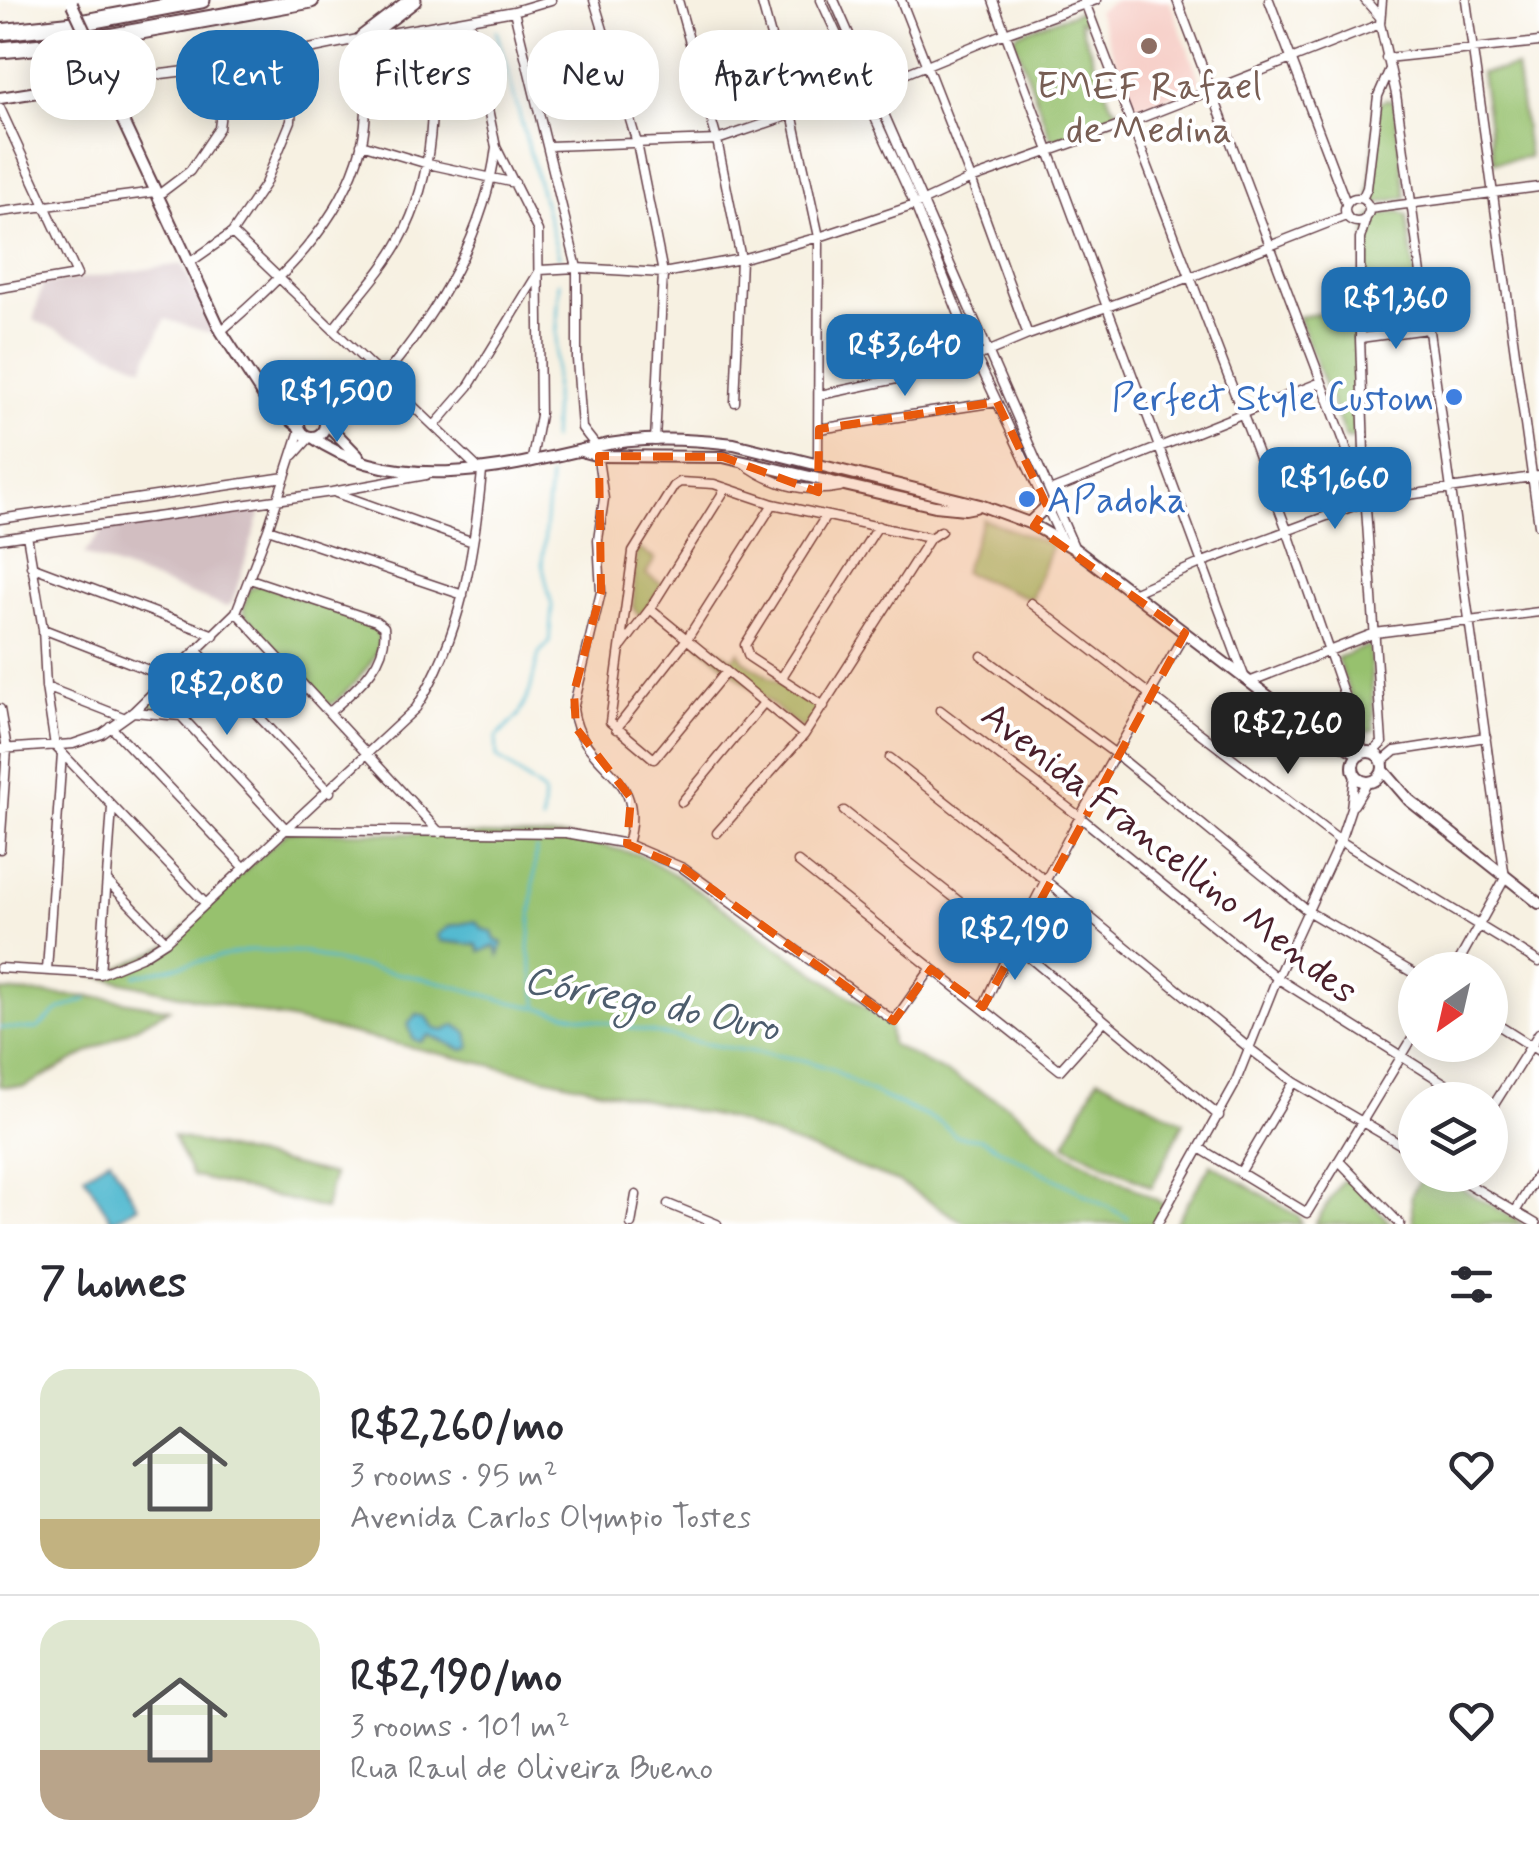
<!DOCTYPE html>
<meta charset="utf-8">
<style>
:root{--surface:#fff;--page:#f2f2f3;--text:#2b2b33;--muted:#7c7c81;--line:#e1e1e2;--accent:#1f6fb2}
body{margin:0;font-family:Mynerve,sans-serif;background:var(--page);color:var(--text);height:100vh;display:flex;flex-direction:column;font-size:38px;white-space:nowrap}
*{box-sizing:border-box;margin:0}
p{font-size:32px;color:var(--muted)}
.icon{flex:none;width:55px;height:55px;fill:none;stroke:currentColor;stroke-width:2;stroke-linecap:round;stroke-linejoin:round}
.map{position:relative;height:1224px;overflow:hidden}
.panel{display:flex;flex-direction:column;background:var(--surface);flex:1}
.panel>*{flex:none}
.banner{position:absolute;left:30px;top:30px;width:1000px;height:90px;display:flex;gap:20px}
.needle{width:65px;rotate:214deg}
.controls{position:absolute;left:1398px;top:952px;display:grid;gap:20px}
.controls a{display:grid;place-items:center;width:110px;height:110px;border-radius:50%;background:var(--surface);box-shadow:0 5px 25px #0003;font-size:50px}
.price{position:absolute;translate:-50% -85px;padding:0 22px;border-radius:20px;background:var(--accent);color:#fff;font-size:32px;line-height:65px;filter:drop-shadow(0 2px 5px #0008)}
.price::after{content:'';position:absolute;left:50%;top:60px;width:30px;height:22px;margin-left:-15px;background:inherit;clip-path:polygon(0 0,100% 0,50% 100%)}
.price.active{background:#222;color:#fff}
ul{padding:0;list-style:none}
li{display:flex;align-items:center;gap:30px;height:250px;padding:0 40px}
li+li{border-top:2px solid var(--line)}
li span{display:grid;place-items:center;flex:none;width:280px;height:200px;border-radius:30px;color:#555}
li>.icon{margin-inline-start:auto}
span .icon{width:120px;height:120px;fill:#fffc;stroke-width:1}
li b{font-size:42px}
h2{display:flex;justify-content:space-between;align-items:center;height:120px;padding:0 40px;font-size:42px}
.pill{padding:0 35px;border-radius:40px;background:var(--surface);box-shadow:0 5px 25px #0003;font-size:35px;line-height:90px}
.pill.active{background:var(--accent);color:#fff}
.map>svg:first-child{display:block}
.built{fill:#f7d0c9}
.industrial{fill:#d2bec1}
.green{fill:#97c16e;stroke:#70704c;stroke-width:2.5}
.water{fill:#52bad0;stroke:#4e6c7e;stroke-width:2.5}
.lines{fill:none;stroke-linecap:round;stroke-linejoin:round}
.stream{stroke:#52bad0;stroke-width:2.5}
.minor-casing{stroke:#643e46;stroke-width:11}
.tertiary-casing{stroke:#643e46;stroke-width:14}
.motorway-casing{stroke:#643e46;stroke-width:19}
.minor{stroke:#fff;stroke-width:8}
.tertiary{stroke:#fff;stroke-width:10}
.motorway{stroke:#fff;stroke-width:15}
.tertiary-bridge-casing{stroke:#643e46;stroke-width:14;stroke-linecap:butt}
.tertiary-bridge{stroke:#fff;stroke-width:10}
.marked{fill:#e8590c;fill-opacity:0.2;stroke:#e8590c;stroke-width:8;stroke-dasharray:20 12;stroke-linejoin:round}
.education-dot{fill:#8d6e63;stroke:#fff;stroke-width:4}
.shop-dot{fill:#3f7fe0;stroke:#fff;stroke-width:4}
.labels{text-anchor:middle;stroke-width:8;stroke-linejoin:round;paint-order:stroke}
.education-label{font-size:38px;fill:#785e54;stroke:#fff}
.shop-label{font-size:38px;fill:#366cbe;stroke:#fff;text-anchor:end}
.street-label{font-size:38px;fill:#4a1f2b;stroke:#fff}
.water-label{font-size:40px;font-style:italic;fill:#4d5d6d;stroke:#fff}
</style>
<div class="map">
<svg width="1539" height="1224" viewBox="0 0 1539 1224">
<rect width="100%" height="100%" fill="#fff"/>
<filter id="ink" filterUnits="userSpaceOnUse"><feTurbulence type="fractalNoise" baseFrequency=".01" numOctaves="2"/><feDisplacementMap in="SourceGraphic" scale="20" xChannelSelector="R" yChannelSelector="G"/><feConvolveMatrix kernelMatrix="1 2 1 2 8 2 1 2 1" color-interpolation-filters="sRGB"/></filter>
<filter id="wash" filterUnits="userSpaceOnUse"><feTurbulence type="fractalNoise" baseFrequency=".0048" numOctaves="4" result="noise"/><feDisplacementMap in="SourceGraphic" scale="40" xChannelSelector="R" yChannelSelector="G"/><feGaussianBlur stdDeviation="2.25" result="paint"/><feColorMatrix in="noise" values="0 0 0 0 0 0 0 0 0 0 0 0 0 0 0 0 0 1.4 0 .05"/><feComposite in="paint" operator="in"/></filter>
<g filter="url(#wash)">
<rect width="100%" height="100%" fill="#f7f1e2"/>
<!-- built -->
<path class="built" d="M1116 0H1169L1200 81 1198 85 1139 108 1134 107 1097 11Z"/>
<!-- industrial -->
<path class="industrial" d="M182 264 216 335 165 319 143 367 33 320 43 284Z
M263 505 232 603 226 607 84 554 106 526Z"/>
<!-- green -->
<path class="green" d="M1077 12 1084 14 1088 24 1079 21 1111 104 1122 113 1118 118 1056 140 1050 137 1014 38 1018 33Z
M1516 67 1529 157 1494 162 1481 73Z
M1387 99 1394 102 1406 197 1375 204 1369 196 1378 104Z
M1399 211 1407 215 1418 302 1363 310 1367 224 1371 216Z
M1354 308 1360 433 1350 439 1345 437 1298 317Z
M983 519 1052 545 1031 599 963 572Z
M636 547 655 559 646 574 663 585 642 614H637L633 607Z
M260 584 372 623C397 646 350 688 333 704L325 703 244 614 243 608 249 589Z
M697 636 733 659 739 651 743 660 818 709 804 728 799 727 699 644Z
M1370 645 1374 730 1363 732 1337 658Z
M174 681 177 683 175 710 150 709 148 705Z
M288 831 566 837 641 855 677 876 889 1024 891 1044 1009 1106 1063 1150 1166 1205 1154 1224H966L898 1182 729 1119 91 975 110 973 169 945 207 905Z
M0 991 106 998 169 1009 24 1087 0 1086Z
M1098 1078 1184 1122 1152 1187 1065 1144Z
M173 1136 333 1175 325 1209 192 1176Z
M1211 1164 1299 1217 1301 1224H1175Z
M1424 1175H1437L1524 1224H1413L1411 1195Z
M1352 1180 1391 1224H1315L1342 1181Z"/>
<!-- water -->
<path class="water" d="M475 921 483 929 492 932 495 940 502 943 499 956 495 946 480 952 477 945 441 941 437 935 450 926Z
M417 1014 427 1017 435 1029 445 1031 455 1025 468 1033 470 1048 463 1050 429 1035 421 1042 413 1039 408 1023Z
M110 1159 138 1206 112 1221 84 1175Z"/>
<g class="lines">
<!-- stream -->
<path class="stream" d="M496 30 559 257
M552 440 559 282
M542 822 544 793 497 757 496 738 519 715 530 691 539 653 549 643 552 606 542 564 550 476
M536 849 529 949 538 1006
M135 976 250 950 305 952 333 961 436 981 506 1001 706 1044 803 1060 832 1069 861 1087 941 1123 956 1136 981 1139 1128 1218
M0 1028 37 1029 57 1011 87 999"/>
</g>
</g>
<g filter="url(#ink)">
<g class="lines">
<!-- minor casing -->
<g class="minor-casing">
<path id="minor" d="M594 0 637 143 663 273 655 441
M678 0 717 140 741 259 735 402
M761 0 792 113 819 237 818 464
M821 0 915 205 976 357 1063 542
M834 0 1075 549
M901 0 971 179 1028 335
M993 0 1244 676
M1084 0 1287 530 1364 753
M1177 0 1344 441 1363 502
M1269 0 1346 203
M1365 0 1379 16
M1382 0 1380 24 1396 94 1505 878 1454 970
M1466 0 1539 525
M514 11 577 268V359L582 428 596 446 604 499 598 540 601 592 573 709C582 774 649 768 627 844
M469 19 496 147 538 231 540 415 532 459
M1386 58 1539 42
M112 80 227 66 363 38
M0 108 77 275 0 288
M361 144 428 164 515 183
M549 146 717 140 873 87 1005 33 1096 0
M157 196 190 171 219 128 227 66
M1345 210a12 12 0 1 1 24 0a12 12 0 1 1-24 0Z
M1362 199 1367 188 1378 96 1389 71
M1369 209 1539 187
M0 212 155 192
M1367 215 1360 239V338L1366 508 1382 743 1372 753
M189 263 232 233 265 184 291 121 295 54
M1359 318 1424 308
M334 328C356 299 383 271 400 240 437 172 434 101 430 26
M221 331C279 281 341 224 361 147 370 111 365 74 363 38L514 11 551 0
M1360 338 1427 329
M954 369 982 370
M384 376C438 313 486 231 496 147
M820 395 949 368 1028 335 1188 278 1346 216
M435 425 469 386 540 270 577 268 663 273 741 259 819 237 915 205 971 179 1131 122 1380 24
M819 429 997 402
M294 455 310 437
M742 462C770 484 805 494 840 487
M1050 491 1321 382
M336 493 473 542
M0 519 285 477
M268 529 463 595
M27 535 43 629 46 687 55 746 62 753 47 970
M0 539 332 492 426 475
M31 566 214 635
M250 579 376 621 384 627C389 664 354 690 330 712
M1132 593 1203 562 1367 501 1539 476
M1031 603 1340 841 1539 962
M650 609 804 735
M236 612 440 833
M43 629 169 678
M622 646 650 609 726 488
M198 652 330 792
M982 656 1117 755 1309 912 1415 974
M726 672 654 759 610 722 633 552 674 486 680 482 714 484 773 504 930 538
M782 677 878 526
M1249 682 1375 633 1539 612
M46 687 123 717
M824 706 749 657 745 645 826 516
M0 709 7 749 0 849
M940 710 1080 817 1277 978 1471 1100
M133 712 181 716 287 830 566 833 627 844 683 868 894 1021 931 969
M181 716 183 666
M111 727 245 868
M616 729 687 639 773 504
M0 749 73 744 102 734 133 712 236 612 268 529 300 430
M62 753 206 904
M890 758 1046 881 1250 1049 1294 1082 1415 1153
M1382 762 1395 751 1486 737
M682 802 763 704
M1354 805 1368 782
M844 811 1012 943 1219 1116
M717 833 804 735 930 538 941 531
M798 862 1060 1070 1104 1021
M108 882 166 941
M0 968 100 974 141 957 166 941 416 708C461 638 474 553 482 472L232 233
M100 974 112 807
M983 1007C1042 878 1114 756 1185 633
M1490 1020 1539 1051
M1490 1111 1539 1033
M1201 1149 1307 1213 1415 1034
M1340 1162 1400 1224
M1240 1173 1294 1082
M1453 1175 1536 1224
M668 1204 717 1224
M1515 1212 1539 1172
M631 1224 636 1195
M1157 1224 1234 1086 1277 978 1340 841 1351 808 1355 775"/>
</g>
<!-- tertiary casing -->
<g class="tertiary-casing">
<path id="tertiary" d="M94 51 99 83 111 96 221 331 265 399 299 427
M0 98 112 80
M261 387 284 402 309 410
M299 424a13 13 0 1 1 26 0a13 13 0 1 1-26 0Z
M325 422 358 456
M312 437C396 496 505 468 595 447 639 436 689 439 734 444L980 505 1029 523 1075 549 1294 716 1360 755
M584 452 599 456 723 457 935 506 965 509 975 507
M1029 523 1047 506
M1353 767a15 15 0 1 1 30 0a15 15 0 1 1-30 0Z
M1383 770 1409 800 1539 903"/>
</g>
<!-- motorway casing -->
<g class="motorway-casing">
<path id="motorway" d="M0 32 74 24 202 0
M363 38 413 0
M0 50 75 43 311 0"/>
</g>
<!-- minor -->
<use href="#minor" class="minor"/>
<!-- tertiary -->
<use href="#tertiary" class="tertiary"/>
<!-- motorway -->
<use href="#motorway" class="motorway"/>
<!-- tertiary-bridge casing -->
<g class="tertiary-bridge-casing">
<path id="tertiary-bridge" d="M72 4 94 51"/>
</g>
<!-- tertiary-bridge -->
<use href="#tertiary-bridge" class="tertiary-bridge"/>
</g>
</g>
<!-- marked area -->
<path class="marked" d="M997 402 1047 506 1034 526 1185 633 983 1007 931 969 894 1021 683 868 627 844 631 798 576 728 574 692 601 592 599 456 723 457 818 492 819 429Z"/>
<!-- markers -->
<circle class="education-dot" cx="1149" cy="46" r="10"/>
<g class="shop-dot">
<circle cx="1454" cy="397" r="10"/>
<circle cx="1027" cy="499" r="10"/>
</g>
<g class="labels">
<!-- education labels -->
<g class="education-label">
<text x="1149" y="98">EMEF Rafael<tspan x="1149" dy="44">de Medina</tspan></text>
</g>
<!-- shop labels -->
<g class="shop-label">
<text x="1434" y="410">Perfect Style Custom</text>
<text x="1047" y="512" text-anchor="start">APadoka</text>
</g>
<!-- street labels -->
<g class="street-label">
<text transform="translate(1170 852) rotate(38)" y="13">Avenida Francellino Mendes</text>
</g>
<!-- water labels -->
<g class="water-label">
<text transform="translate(652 1002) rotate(11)" y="14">Córrego do Ouro</text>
</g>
</g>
</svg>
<div class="controls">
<a><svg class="needle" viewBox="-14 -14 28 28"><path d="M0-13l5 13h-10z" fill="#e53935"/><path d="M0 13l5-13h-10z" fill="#7c7c81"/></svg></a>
<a><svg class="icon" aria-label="layers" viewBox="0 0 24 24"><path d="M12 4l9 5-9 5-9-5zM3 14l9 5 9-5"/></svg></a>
</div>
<b class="price" style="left:1396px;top:352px">R$1,360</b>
<b class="price" style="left:905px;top:399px">R$3,640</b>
<b class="price" style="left:337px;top:445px">R$1,500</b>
<b class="price" style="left:1335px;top:532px">R$1,660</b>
<b class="price" style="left:227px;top:738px">R$2,080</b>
<b class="price active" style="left:1288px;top:777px">R$2,260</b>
<b class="price" style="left:1015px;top:983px">R$2,190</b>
<div class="banner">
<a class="pill">Buy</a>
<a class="pill active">Rent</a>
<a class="pill">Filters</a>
<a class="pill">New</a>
<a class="pill">Apartment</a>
</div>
</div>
<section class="panel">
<h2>7 homes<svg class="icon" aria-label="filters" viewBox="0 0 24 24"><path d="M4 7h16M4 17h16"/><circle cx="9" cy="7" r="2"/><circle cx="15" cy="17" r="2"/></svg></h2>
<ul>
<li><span style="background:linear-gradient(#dfe7d0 75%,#c2b280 0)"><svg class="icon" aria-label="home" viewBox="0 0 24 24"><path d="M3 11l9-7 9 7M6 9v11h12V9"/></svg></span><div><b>R$2,260/mo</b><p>3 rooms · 95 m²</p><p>Avenida Carlos Olympio Tostes</p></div><svg class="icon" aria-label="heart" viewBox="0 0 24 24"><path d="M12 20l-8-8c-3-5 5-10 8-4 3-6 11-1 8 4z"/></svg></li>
<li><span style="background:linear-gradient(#dfe7d0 65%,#b9a48a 0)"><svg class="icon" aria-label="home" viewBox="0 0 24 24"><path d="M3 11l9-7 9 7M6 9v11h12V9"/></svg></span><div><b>R$2,190/mo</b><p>3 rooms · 101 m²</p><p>Rua Raul de Oliveira Bueno</p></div><svg class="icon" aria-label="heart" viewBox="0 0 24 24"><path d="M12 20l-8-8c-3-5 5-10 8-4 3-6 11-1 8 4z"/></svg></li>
</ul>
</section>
